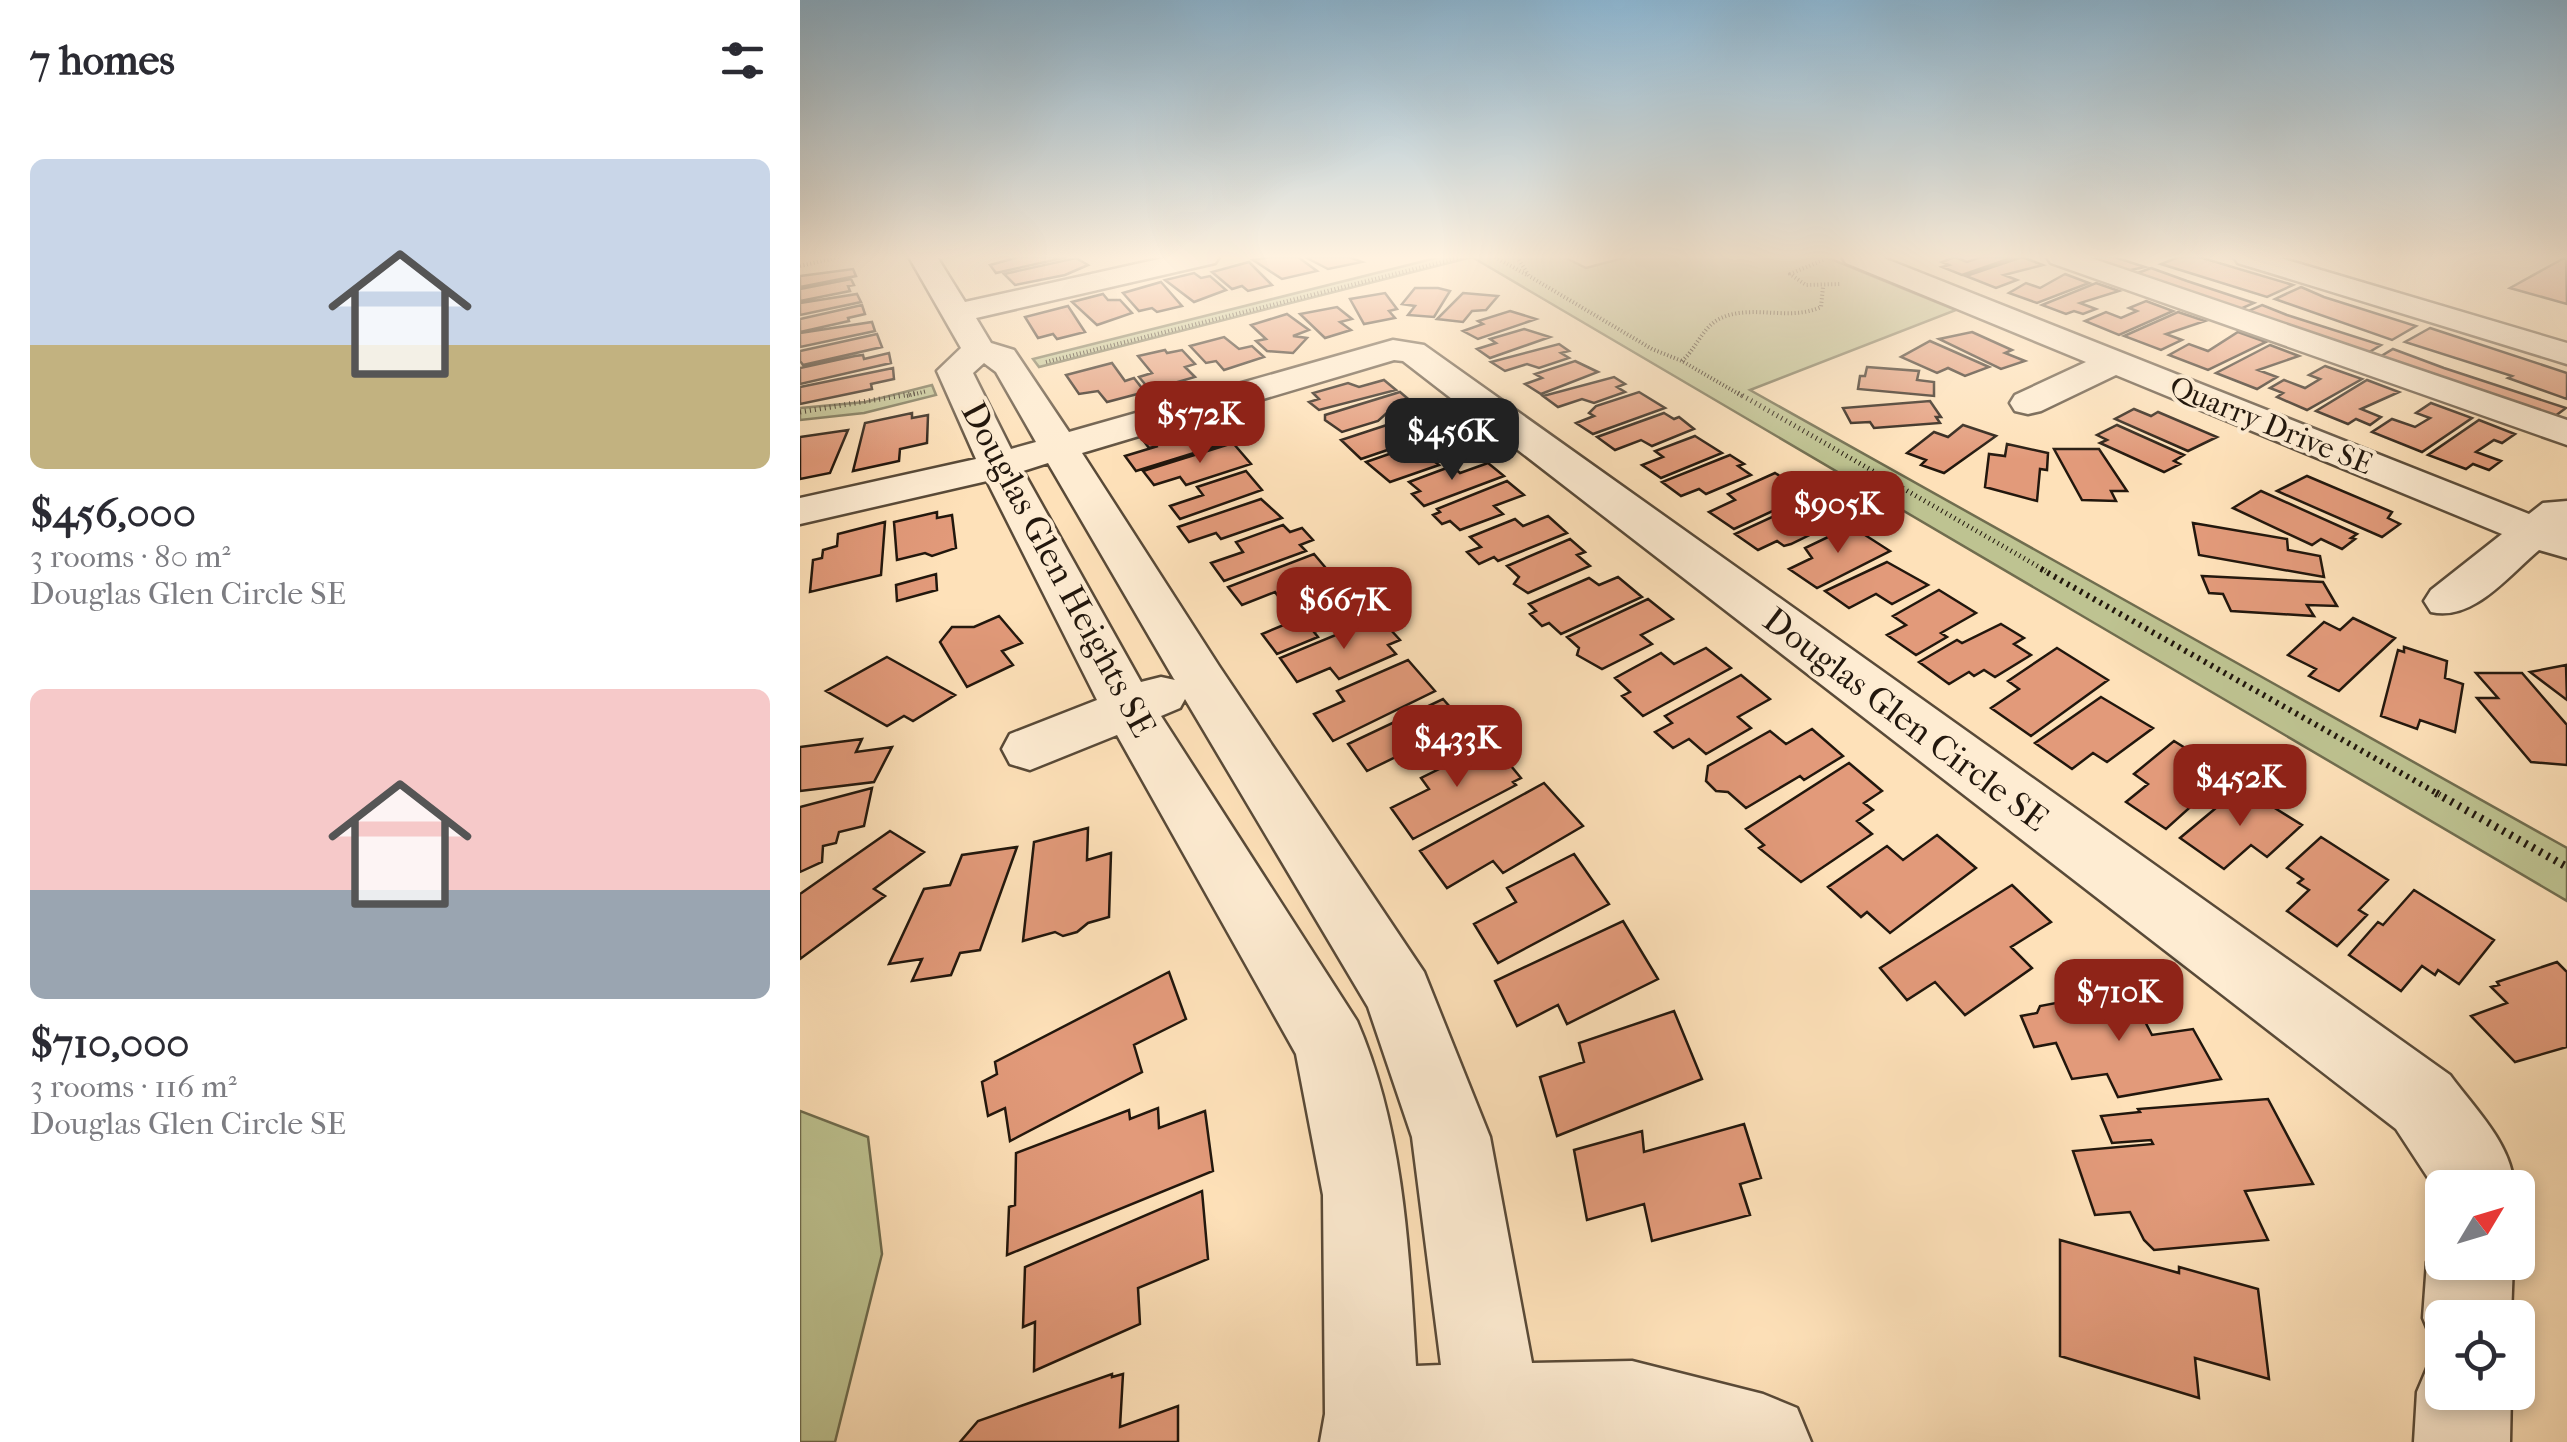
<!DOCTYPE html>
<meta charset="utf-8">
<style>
:root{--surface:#fff;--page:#f2f2f3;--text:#2b2b33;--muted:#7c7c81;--accent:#8f2418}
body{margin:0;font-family:"IM FELL French Canon",serif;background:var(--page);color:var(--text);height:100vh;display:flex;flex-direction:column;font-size:38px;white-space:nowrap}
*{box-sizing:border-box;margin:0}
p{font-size:32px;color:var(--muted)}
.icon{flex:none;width:55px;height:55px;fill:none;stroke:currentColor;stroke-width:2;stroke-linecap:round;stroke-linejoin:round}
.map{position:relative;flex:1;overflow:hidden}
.drawer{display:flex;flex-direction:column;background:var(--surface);width:800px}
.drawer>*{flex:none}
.needle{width:65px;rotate:52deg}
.fabs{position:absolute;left:1625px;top:1170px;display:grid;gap:20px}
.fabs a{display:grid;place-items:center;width:110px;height:110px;border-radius:15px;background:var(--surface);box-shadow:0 5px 15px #0003;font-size:50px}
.price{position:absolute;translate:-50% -85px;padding:0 22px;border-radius:20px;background:var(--accent);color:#fff;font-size:32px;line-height:65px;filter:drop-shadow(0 2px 5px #0008)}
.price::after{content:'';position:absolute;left:50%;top:60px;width:30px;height:22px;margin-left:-15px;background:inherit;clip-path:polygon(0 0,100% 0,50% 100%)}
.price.current{background:#222;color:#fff}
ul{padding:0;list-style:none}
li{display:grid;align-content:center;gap:20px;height:530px;padding:0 30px}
li span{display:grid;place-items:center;height:310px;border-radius:15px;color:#555}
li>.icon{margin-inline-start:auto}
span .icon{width:180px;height:180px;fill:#fffc;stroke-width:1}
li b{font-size:42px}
h2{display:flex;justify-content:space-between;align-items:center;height:120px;padding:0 30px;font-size:42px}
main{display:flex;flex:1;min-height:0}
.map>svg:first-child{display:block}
.green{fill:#bec391;stroke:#706d4f;stroke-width:2.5}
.building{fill:#e29a7a;stroke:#22170d;stroke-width:2.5}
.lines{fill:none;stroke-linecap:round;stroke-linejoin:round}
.minor-casing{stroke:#594a38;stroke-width:5}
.path-far3{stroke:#22170d;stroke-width:4;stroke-dasharray:1 2.5;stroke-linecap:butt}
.path-far2{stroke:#22170d;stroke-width:5;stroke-dasharray:1 4;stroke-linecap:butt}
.path-far1{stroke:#22170d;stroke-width:6;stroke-dasharray:2.5 5;stroke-linecap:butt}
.path{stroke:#22170d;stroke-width:8;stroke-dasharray:2.5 6;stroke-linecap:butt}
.minor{fill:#feecd2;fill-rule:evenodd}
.labels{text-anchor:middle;stroke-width:8;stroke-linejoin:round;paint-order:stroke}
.far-street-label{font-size:30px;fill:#22170d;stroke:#feecd2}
.street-label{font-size:35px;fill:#22170d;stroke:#feecd2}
</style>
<main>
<section class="drawer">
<h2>7 homes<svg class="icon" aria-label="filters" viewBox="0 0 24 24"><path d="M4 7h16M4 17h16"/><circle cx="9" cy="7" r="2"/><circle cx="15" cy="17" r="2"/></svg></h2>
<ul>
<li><span style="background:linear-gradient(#c9d6e8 60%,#c2b280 0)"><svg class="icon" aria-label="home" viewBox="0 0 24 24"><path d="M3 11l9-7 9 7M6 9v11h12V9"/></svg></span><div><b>$456,000</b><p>3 rooms · 80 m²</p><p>Douglas Glen Circle SE</p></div></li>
<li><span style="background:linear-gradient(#f6c9c9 65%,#9aa5b1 0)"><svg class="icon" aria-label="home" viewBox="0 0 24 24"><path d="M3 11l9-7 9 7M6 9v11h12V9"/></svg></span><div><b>$710,000</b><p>3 rooms · 116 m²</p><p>Douglas Glen Circle SE</p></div></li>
</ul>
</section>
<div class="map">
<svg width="1767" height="1442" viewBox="0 0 1767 1442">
<rect width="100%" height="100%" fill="#fee1b9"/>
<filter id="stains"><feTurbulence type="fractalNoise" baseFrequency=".002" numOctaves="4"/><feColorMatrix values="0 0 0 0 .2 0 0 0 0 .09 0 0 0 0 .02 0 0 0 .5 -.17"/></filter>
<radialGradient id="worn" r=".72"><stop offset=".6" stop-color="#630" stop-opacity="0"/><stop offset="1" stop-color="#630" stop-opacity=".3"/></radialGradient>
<!-- green -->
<path class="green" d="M640 257H764L786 268 827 257H1026L1156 310 950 390 1767 848V901L672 257 239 367 233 359Z
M132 385 136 395 64 413 0 420V408L65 402Z
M0 1111 68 1137 82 1254 35 1442H0Z"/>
<!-- building -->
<path class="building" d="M219 257H267L196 273 190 265Z
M469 257H498L517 271 482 279 453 260Z
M505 257H549L562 262 528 269Z
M1155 257 1167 262 1182 257H1214L1162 275 1142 267 1149 265 1142 262Z
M1222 257 1243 265 1204 275 1217 280 1196 288 1166 276Z
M1284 257H1314L1345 267 1326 271Z
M1379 257H1399L1493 285 1467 297 1361 264Z
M1766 257 1767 304 1710 288Z
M276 258 288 265 265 275 215 285 204 274Z
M449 262 472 285 448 291 442 286 432 289 412 272Z
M1351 268 1387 281 1454 303 1438 310 1335 274Z
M53 269 56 276 0 287V276Z
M394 273 401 278 410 276 426 290 394 302 365 280Z
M1265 274 1289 283 1237 303 1209 293 1226 283 1240 288Z
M51 279 54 285 48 286 50 291 0 301V289Z
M361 282 382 306 357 312 352 308 339 311 323 293Z
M1296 283 1319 291 1280 303 1296 309 1283 314 1274 311 1266 314 1242 305Z
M1501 287 1524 297 1616 326 1592 340 1475 299Z
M615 288H638L650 291 634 317 608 315 615 306 602 304Z
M585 293 597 309 589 311 595 318 564 324 550 299Z
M663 293 698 296 686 310 672 311 663 322 637 319Z
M57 294 61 302 0 315V303Z
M303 294 308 300H320L332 313 297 325 272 302Z
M1346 301 1373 311 1319 335 1285 321 1306 312 1321 318 1337 311 1329 308Z
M62 305 65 314 48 318 49 321 0 332V319Z
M1462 305 1487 315 1581 345 1566 354 1446 312Z
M268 306 285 332 257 339 253 334 238 338 225 317Z
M537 307 552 319 540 322 551 330 525 338 500 314Z
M710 311 736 319 678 339 663 331 683 324 678 321Z
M1378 312 1405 321 1366 334 1382 340 1361 350 1324 336Z
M487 314 509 330 493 336 507 338 493 353 467 351 456 341 466 339 451 325Z
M72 322 75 331 0 347V333Z
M1630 328 1767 373V399L1708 378 1712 376 1605 342Z
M724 329 750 337 690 358 677 349 696 343 690 339Z
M1172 332 1212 350 1205 353 1225 361 1201 369 1139 339Z
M1438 332 1466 342 1408 370 1369 355 1389 344 1408 351Z
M77 334 82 347 3 365 0 361V351Z
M424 337 439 349 452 346 464 357 424 370 416 361 406 363 390 346Z
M1130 341 1189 367 1165 376 1148 368 1137 373 1101 357Z
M759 344 769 351 761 353 769 358 739 368 727 364 705 371 691 362Z
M1470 345 1499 356 1458 370 1477 377 1457 389 1416 373Z
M1593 349 1644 368 1766 408 1751 419 1578 358Z
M365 350 367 353 382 350 395 364 385 367 395 377 350 390 339 377 352 373 338 356Z
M89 353 91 363 0 384V368L55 356 63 355 64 359Z
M775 361 798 372 741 394 725 384 742 378 735 374Z
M312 363 325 381 334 378 345 392 307 402 298 391 279 394 266 375Z
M1525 366 1562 379 1507 410 1477 397 1483 393 1470 388 1484 380 1505 388 1520 379 1509 375Z
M1067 367 1119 371 1117 380 1134 382V396L1058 389 1060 376H1065Z
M93 368 94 379 71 384 72 389 0 404V387Z
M814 377 825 384 817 387 825 392 794 403 782 399 758 407 743 396Z
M584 380 596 390 519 410 509 402 519 399 513 393 548 383 559 387Z
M1567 380 1599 392 1561 409 1581 417 1570 425 1556 419 1548 424 1516 411Z
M600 392 613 403 589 411 578 421 542 432 525 420V415Z
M839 392 865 408 793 434 776 423 794 416 789 413 796 406Z
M1130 401 1141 417H1136L1140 423 1074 428 1070 422 1051 423 1043 408Z
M1631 403 1672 418 1622 452 1572 432 1592 419 1615 427 1630 418 1616 413Z
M1334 409 1351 416 1358 412 1417 437 1388 451 1315 419Z
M112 413V418L128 415 127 443 100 449 99 461 53 471 65 423Z
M864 413 874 419 879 417 894 429 852 446 841 440 815 450 797 437Z
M629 417 646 430 561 459 541 440 596 422 601 426Z
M417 418 427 423 423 426 436 440 336 471 325 456 358 446 349 448 343 440Z
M1679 420 1715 434 1702 443 1694 440 1676 452 1701 461 1689 470 1673 464 1666 469 1628 455Z
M1163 425 1196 436 1144 473 1121 465 1126 460 1107 453 1134 432 1148 437Z
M1317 425 1384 455 1374 461 1380 464 1364 472 1300 443 1307 440 1297 435Z
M48 430 30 473 0 479V437Z
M647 434 663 447 643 453 648 458 635 462 639 465 590 482 566 462Z
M895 436 922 453 861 478 842 465 863 457 855 451Z
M433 443 451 464 386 485 380 477 354 485 343 471Z
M1207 444 1248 453 1247 470 1240 469 1237 501 1185 487 1189 454 1205 456Z
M1254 449H1299L1327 491H1311L1316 501 1282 500Z
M930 455 944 464 938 466 951 475 906 494 899 489 881 496 862 482Z
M688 463 704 476 624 506 612 494 620 491 609 482 652 466 660 473Z
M446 471 462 490 380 519 370 506 403 495 397 487Z
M975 473 1009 494 934 529 909 512 935 500 928 494Z
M1507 476 1592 512 1588 518 1600 524 1582 537 1477 491Z
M707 481 724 495 694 506 703 514 660 530 650 521 642 524 633 515 640 512 637 509Z
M1461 491 1557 534 1551 538 1555 539 1542 549 1521 539 1512 545 1433 508Z
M461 499 482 518 421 539 416 533 389 542 378 527Z
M1005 502 1030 525 991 544 984 546 977 541 958 550 935 534Z
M137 512V518L152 515 156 548 132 556 125 553 97 560 94 522Z
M748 516 767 533 698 561 694 557 679 564 667 552 681 547 670 537 715 519 723 526Z
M85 522 81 575 10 592 13 560 22 558 23 550 37 546 38 534Z
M1393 523 1487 539 1488 550 1520 556 1524 577 1399 555Z
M483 525 490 532 502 528 513 540 500 545 506 551 424 581 411 563 443 552 436 542Z
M1051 526 1090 551 1017 588 989 569 1012 558 1005 548Z
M770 539 785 552 777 555 790 566 728 593 714 584 719 577 707 566Z
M514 554 535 579 481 600 475 592 442 605 428 587Z
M1087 562 1128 585 1092 604 1076 594 1049 608 1025 591Z
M136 574 137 590 97 601 96 585Z
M1402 576 1523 582 1537 606 1507 605 1514 616 1431 611 1423 594 1409 593Z
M818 577 842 597 761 634 749 623 742 626 730 614 736 611 729 604 789 578 799 585Z
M543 586 561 614 514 632 518 637 477 654 462 634 491 622 482 611Z
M1139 590 1176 613 1141 633 1147 637 1116 655 1087 635 1106 625 1093 616Z
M848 599 873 619 841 635 852 644 802 669 777 655 779 648 767 637Z
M199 616 222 643 202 651 213 665 167 687 140 642 152 627H174Z
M579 617 600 640 588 645 596 654 539 679 530 668 497 682 480 658Z
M1553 618 1595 638 1539 691 1509 676 1516 669 1488 655 1524 622 1540 630Z
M1201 624 1224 638 1214 644 1231 655 1195 677 1184 670 1174 676 1169 672 1149 684 1119 662 1157 640 1162 643Z
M1604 647 1647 661 1645 678 1663 684 1655 732 1620 720 1617 729 1581 716 1598 650 1604 652Z
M906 648 931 668 843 716 822 696 830 692 815 678 861 653 874 664Z
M1257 648 1308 680 1231 736 1191 708 1219 689 1208 681Z
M87 657 155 695 113 721 104 716 87 726 26 691Z
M608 660 635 691 533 741 514 714 544 701 537 691Z
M1766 665 1767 700 1730 672Z
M1676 673H1722L1767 725V765L1731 762 1677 698H1698Z
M941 675 970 699 938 717 951 728 906 754 889 739 873 748 855 732 872 723 865 716Z
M1301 697 1353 728 1307 762 1293 753 1272 769 1235 743Z
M643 699 673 733 614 762 606 752 567 771 548 744Z
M1012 729 1043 756 1004 780 1000 776 946 808 928 792 916 791 906 781 908 766 970 731 986 744Z
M62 739 56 752 92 747 74 782 0 791V747Z
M1374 741 1427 774 1366 829 1326 802 1348 784 1334 774Z
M692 743 721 778 713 782 716 785 613 839 591 808 629 789 621 778Z
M1049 763 1082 791 1064 803 1073 810 1057 821 1072 834 1001 882 959 848 964 845 946 829Z
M744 783 783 826 703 873 693 861 647 888 620 851Z
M1441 787 1502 825 1467 857 1451 845 1424 869 1380 838Z
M72 788 64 826 39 832 36 843 23 846 22 862 0 872V807Z
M288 828 287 860 311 853 309 917 288 923 277 932 263 936 255 932 223 941 234 842Z
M90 831 124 852 74 889 85 896 0 959V894Z
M1137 835 1176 868 1090 933 1067 912 1061 917 1028 887 1087 846 1103 860Z
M1521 837 1588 880 1559 910 1567 915 1537 946 1487 911 1509 890 1498 883 1503 879 1487 868Z
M217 847 180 950 160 953 151 975 112 981 122 959 89 964 124 889 150 885 162 855Z
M774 854 809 904 698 963 674 924 716 902 707 888Z
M1212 885 1251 922 1211 947 1232 968 1165 1015 1135 982 1107 1000 1080 968Z
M1614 890 1694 940 1659 984 1638 970 1635 975 1622 966 1601 991 1549 955 1578 922 1583 925Z
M823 921 858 979 767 1024 758 1005 717 1026 695 981Z
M1757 962 1767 972V1047L1715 1062 1671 1016 1707 1003 1691 987 1699 985 1697 982Z
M369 972 386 1019 334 1045 342 1072 210 1141 205 1108 188 1116 182 1082 197 1074 195 1062Z
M1326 985 1352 1035 1393 1029 1421 1079 1318 1097 1307 1074 1272 1079 1256 1043 1234 1047 1221 1016 1237 1013 1240 1006 1303 994 1301 989Z
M874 1011 902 1079 757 1136 740 1077 784 1062 779 1043Z
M1468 1099 1513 1184 1445 1191 1468 1240 1354 1250 1344 1240 1330 1212 1295 1215 1273 1151 1353 1144 1351 1140 1312 1143 1301 1116 1340 1112 1338 1109Z
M358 1108 359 1128 405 1111 413 1171 207 1255 209 1207 215 1205 216 1153 329 1110 330 1119Z
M944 1124 961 1178 940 1184 950 1215 852 1241 844 1204 787 1220 774 1150 842 1131 844 1152Z
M402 1191 408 1259 338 1288 340 1324 234 1371 235 1322 223 1327 225 1267Z
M1260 1240 1379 1273V1267L1458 1289 1469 1379 1395 1358 1399 1398 1260 1356Z
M312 1374V1377L323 1374 320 1427 378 1406V1442H160L178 1421Z"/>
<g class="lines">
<!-- minor casing -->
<g class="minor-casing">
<path id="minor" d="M109 257H137L165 302 368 257H419L415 263 176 318 191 343 214 350 269 432 593 340 624 345 1650 1075C1674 1108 1713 1145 1714 1188H1642V1213L1632 1184 1596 1129 603 361 594 360 282 453 419 666 624 972 690 1137 732 1363 832 1361 963 1394 997 1408 1011 1442H520L525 1414 523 1195 496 1054 317 735 230 770 210 764 202 749 210 734 297 700 187 481 0 524V498L176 459 137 371 161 348ZM184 363 196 372 236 442 211 449 173 373ZM248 463 374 679 375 680 361 677 341 682 223 471ZM385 699 568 1007 612 1137 641 1365 616 1366C609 1250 604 1130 557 1021L361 716 380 708Z
M1042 257H1081L1729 514 1743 503 1767 501V558L1739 550C1709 575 1673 622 1631 612L1624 601 1631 590 1702 534 1316 375 1241 411 1228 414 1215 411 1210 403 1215 395 1286 362 1046 263Z
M1247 257H1288L1767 420V445L1251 263Z
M1434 257H1477L1767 343V364L1438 263Z
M1642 1231V1262H1713L1711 1318H1642V1352L1636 1349 1623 1318 1627 1262Z
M1642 1354V1392H1711L1710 1442H1614L1617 1392 1631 1359Z"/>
</g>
<!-- path-far3 -->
<path class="path-far3" d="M695 257 727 275
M717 257 729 276 852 349 882 361 942 396
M1023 260 990 274 1006 285 1040 284
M0 266 39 257
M882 361C896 349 902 328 919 319 951 303 988 322 1021 307L1023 287
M246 362 662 257
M107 396 127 391"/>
<!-- path-far2 -->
<path class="path-far2" d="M938 393 1246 571
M0 412 117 393"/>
<!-- path-far1 -->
<path class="path-far1" d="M1241 569 1640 795"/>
<!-- path -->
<path class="path" d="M1636 793 1767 867"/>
<!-- minor -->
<use href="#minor" class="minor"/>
</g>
<!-- sky -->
<linearGradient id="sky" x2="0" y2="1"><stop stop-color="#8cb7d4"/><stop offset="0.56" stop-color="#fff2e0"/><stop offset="1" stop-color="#fff2e0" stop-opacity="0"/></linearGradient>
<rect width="1767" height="459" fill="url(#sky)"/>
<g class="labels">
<!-- far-street labels -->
<g class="far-street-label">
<text transform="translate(1471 425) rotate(22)" y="10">Quarry Drive SE</text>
</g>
<!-- street labels -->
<g class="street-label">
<text transform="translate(259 569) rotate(62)" y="12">Douglas Glen Heights SE</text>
<text transform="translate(1106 719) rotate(37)" y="12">Douglas Glen Circle SE</text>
</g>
</g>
<rect width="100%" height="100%" filter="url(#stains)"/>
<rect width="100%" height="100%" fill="url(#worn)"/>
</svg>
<div class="fabs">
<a><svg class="needle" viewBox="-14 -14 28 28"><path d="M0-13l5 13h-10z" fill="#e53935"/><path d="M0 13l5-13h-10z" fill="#7c7c81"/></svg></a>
<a><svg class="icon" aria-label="locate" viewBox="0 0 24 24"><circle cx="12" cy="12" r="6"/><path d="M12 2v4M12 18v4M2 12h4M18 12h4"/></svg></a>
</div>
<b class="price" style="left:400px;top:466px">$572K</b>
<b class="price current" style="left:652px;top:483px">$456K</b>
<b class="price" style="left:1038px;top:556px">$905K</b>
<b class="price" style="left:544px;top:652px">$667K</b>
<b class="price" style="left:657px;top:790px">$433K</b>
<b class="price" style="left:1440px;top:829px">$452K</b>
<b class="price" style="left:1319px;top:1044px">$710K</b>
</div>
</main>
